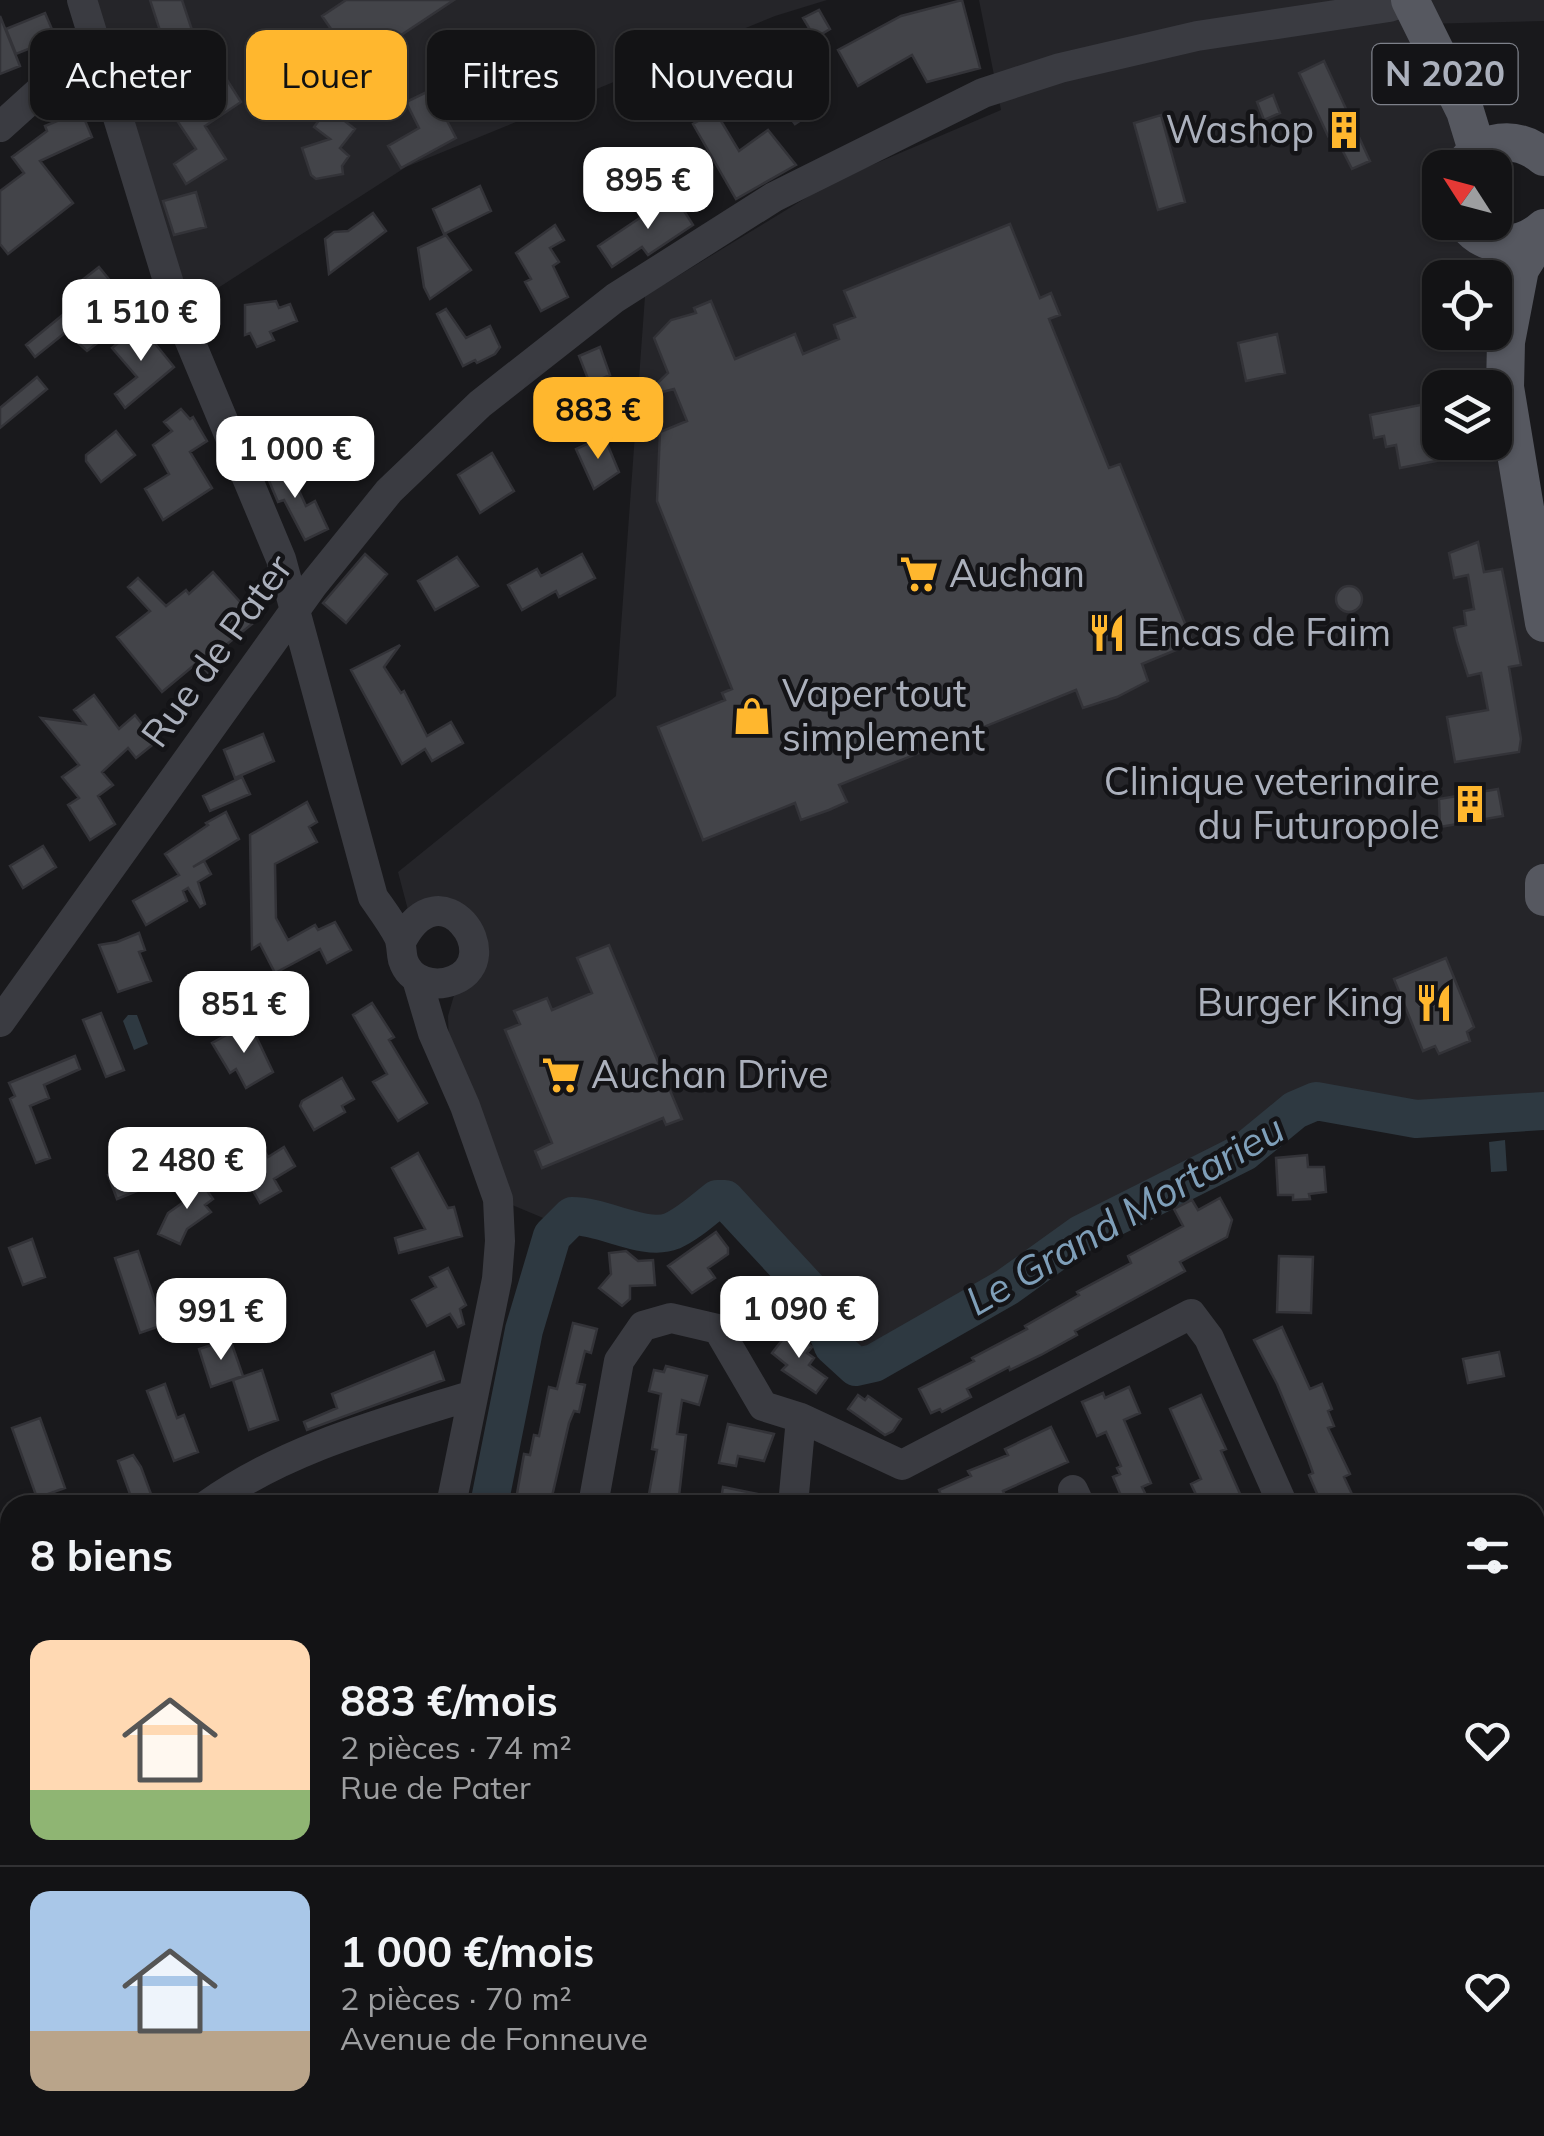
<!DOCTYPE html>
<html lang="fr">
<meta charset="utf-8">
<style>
:root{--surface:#131315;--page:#1c1c1e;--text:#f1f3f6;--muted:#9d9ea0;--line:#323234;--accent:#ffb72e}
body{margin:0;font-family:Mulish,sans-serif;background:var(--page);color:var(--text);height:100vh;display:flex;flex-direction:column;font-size:38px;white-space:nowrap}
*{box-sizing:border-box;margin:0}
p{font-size:32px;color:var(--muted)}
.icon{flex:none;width:55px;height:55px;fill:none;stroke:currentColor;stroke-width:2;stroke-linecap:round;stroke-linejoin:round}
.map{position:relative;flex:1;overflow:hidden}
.sheet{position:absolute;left:0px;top:1495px;width:1545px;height:642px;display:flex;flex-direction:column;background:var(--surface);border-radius:30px 30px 0 0;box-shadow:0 2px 8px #0004,0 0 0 2px var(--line)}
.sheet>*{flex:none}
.guide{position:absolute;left:30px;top:30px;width:1000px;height:90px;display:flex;gap:20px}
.needle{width:65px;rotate:306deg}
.fabs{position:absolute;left:1422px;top:150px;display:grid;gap:20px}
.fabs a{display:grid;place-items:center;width:90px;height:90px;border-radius:20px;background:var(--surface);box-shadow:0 2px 8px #0004,0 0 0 2px var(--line);font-size:50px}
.price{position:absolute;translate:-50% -85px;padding:0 22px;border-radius:20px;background:#fff;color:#222;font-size:32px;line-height:65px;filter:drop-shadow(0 2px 5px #0008)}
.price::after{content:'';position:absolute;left:50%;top:60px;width:30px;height:22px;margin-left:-15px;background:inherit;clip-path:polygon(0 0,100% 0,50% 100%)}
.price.active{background:var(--accent);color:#111}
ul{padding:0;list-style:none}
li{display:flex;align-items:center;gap:30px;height:250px;padding:0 30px}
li+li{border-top:2px solid var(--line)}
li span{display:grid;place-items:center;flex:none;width:280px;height:200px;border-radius:20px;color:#555}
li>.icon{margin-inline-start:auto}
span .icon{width:120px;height:120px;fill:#fffc;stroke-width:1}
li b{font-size:42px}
h2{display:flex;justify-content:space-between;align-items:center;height:120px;padding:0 30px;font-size:42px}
.chip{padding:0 35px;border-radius:20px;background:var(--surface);box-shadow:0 2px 8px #0004,0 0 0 2px var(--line);font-size:35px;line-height:90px}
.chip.active{background:var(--accent);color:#111}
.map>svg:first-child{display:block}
.built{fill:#252529;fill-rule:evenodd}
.water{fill:#2e3941}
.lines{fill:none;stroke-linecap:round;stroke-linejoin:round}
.river{stroke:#2e3941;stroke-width:38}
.building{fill:#434449;stroke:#333338;stroke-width:2.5}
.minor{stroke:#3a3b41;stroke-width:30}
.major{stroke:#565860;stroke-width:38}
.labels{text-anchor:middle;stroke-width:9;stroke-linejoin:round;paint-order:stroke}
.shield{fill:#141417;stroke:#7e818a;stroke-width:2.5}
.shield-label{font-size:35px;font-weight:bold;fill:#abb0bc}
.poi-label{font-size:38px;fill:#abb0bc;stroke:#141417;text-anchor:start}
.street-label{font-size:38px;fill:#abb0bc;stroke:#141417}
.water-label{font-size:40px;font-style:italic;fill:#7f9fb9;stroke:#141417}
</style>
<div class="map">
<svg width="1544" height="2136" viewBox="0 0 1544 2136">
<rect width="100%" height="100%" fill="#19191c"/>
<!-- built -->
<path class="built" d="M92 0H827L775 16 406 167 193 304 167 249Z
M979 0H1544V21L1421 24 1443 70 1462 167 1440 168V222L1465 223 1480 237 1492 277 1440 278V332H1495V294L1544 623V1111L1416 1119 1316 1101 1295 1110 1244 1152 1081 1234 1050 1259 994 1294 874 1363 856 1367 833 1346 812 1293 725 1200H717L674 1230 651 1235 590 1216H572L560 1225 498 1199 450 1073 448 1016 472 934 408 910 398 872 616 696 645 296 832 182 1001 110ZM1440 388H1495V442H1440Z"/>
<!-- water -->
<path class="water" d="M128 1015H137L148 1044 134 1050 123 1021Z
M1505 1140 1507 1171 1491 1172 1489 1142Z"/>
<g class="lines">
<!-- river -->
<path class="river" d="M489 1505 524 1330 552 1236 572 1216C604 1216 645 1242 672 1231 688 1224 703 1210 717 1199H725L812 1293 833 1346 856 1367 874 1363 1007 1287 1081 1234 1244 1152 1295 1110 1316 1101 1416 1119 1544 1111
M0 1961H10"/>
</g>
<!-- building -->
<path class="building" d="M150 0H182L192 30 163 40Z
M346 0H454L356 65 322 16Z
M962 0 980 68 927 82 912 55 858 86 838 50 901 16Z
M819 10 830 29 815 38 803 18Z
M45 13 54 34 44 37 46 42 16 54 6 29Z
M0 16 20 66 0 74Z
M1324 61 1370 161 1352 169 1333 132 1328 136 1299 73Z
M222 72 241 102 205 126 226 159 186 184 174 164 196 149 168 107Z
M805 81 817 97 811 101 816 110 795 124 778 101Z
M431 90 456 138 401 168 388 146 419 128 406 102Z
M1273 95 1280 113 1264 120 1257 102Z
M328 108 355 129 340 148 349 156 342 166 343 174 316 179 311 175 302 148 330 139 314 127Z
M81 111 92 137 40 161 73 203 8 254 0 244V191L24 173 12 157 47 131 45 126Z
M715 111 739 151 768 130 796 165 736 199 693 124Z
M1161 115 1185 202 1158 210 1134 123Z
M480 186 491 211 444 234 433 209Z
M196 192 206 227 174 235 163 201Z
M674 195 693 225 648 255 642 247 612 267 598 246Z
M373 213 386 231 329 274 325 239 334 232 348 231Z
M1010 224 1040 298 1051 293 1060 315 1049 319 1109 468 1120 464 1193 643 1142 664 1148 681 1117 697 1083 708 1076 690 839 785 847 802 829 810 801 820 795 803 703 840 658 727 725 700 722 693 732 689 657 501 660 432 687 421 674 389 643 397 668 373 654 338 671 320 696 313 694 308 711 301 735 359 795 334 803 354 839 339 834 325 855 317 844 291Z
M555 225 564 240 550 248 559 262 553 266 568 297 541 311 525 282 531 279 516 253Z
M446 235 471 270 430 299 424 287 418 248Z
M99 267 117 289 89 312 108 335 87 351 66 332 35 357 26 345 76 304 67 292Z
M276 301 279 308 290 304 297 321 270 332 274 340 257 347 250 333 245 335V305Z
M446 309 466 338 490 326 500 347 495 354 477 363 475 360 463 366 437 314Z
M140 325 174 367 125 408 115 394 137 377 112 348Z
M1277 334 1285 373 1246 381 1238 343Z
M600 347 610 375 590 384 579 356Z
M37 377 47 389 0 428V408Z
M1440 401V442H1454L1457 457 1400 468 1396 445 1386 447 1384 436 1374 438 1370 415Z
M181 409 190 419 193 417 207 441 190 452 212 488 163 520 145 489 169 474 153 445 172 431 164 422Z
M116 431 135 455 101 482 86 461V455Z
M604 436 619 472 594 489 576 449Z
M492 453 514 491 480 513 458 475Z
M285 460 306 506 315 501 328 529 305 540 284 500 278 502 264 469Z
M1478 542 1484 572 1502 569 1521 665 1509 667 1521 739 1519 752 1455 762 1447 717 1488 710 1481 673 1468 676 1457 641 1454 628 1466 625 1464 611 1474 609 1468 575 1454 578 1449 553Z
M365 554 387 574 346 623 323 603Z
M582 554 595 578 559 597 556 591 522 610 508 585 537 569 541 576Z
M457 557 478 586 435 610 418 581Z
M213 572 251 614 247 617 252 624 221 649 229 657 209 674 198 662 162 692 117 637 150 611 128 587 138 578 166 606 186 590 189 594Z
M1336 599a13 13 0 1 1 26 0a13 13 0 1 1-26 0Z
M400 645 384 667 401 693 404 691 427 736 451 722 463 743 432 761 425 749 402 764 351 670Z
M94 695 119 729 135 715 156 742 136 758 128 748 102 772 113 785 98 796 115 824 90 840 68 805 79 798 62 777 79 765 41 718 85 724 74 710Z
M263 734 274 761 235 778 224 750Z
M242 777 250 794 210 811 203 796Z
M1498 789 1503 816 1440 827 1439 799Z
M307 802 317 822 309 827 317 842 275 864 276 918 288 940 315 925 318 930 335 922 351 950 327 963 320 949 275 973 260 944 252 949 250 835Z
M226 812 239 839 193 867 204 861 211 874 198 882 205 904 200 907 188 888 183 891 187 901 146 925 133 901 179 875 165 854 208 825 206 823Z
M43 846 56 867 23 888 10 866Z
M139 933 145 950 139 952 151 981 118 992 99 945 117 942Z
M609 945 682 1119 666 1125 663 1118 542 1168 535 1151 552 1143 505 1030 520 1024 514 1011 547 998 552 1010 592 993 577 958Z
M1446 958 1474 1027 1467 1032 1470 1041 1439 1054 1435 1046 1423 1051 1394 979Z
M372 1003 394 1037 389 1040 427 1103 398 1121 373 1082 387 1074 353 1015Z
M101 1013 124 1070 106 1077 83 1020Z
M241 1027 247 1037 254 1032 273 1072 246 1088 236 1069 230 1073 212 1043Z
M75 1056 80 1069 44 1085 49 1098 30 1106 50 1158 36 1163 10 1099 15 1096 9 1083Z
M342 1078 354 1099 342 1106 345 1112 314 1130 300 1106 302 1101Z
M256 1136 268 1157 284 1147 295 1166 274 1179 281 1191 260 1203 230 1151Z
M418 1153 448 1208 454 1207 462 1236 399 1253 395 1238 425 1229 392 1168Z
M1307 1155 1308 1167H1324L1326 1192 1309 1194 1310 1199 1293 1200V1195H1278L1276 1158Z
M128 1168 137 1191 117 1199 108 1175Z
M198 1178 213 1199 205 1205 211 1212 187 1229 180 1244 158 1234 168 1213 185 1201 178 1192Z
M1220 1198 1232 1220 1227 1237 1180 1262 1185 1271 1075 1331 1077 1335 1041 1355 1010 1370 1009 1367 967 1389 971 1397 942 1412 940 1409 931 1413 919 1389 974 1361 972 1358 1027 1329 1025 1326 1079 1295 1077 1292 1131 1263 1128 1256 1183 1226 1174 1209 1192 1200 1198 1210Z
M716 1232 728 1248V1254L708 1268 715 1278 692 1293 668 1266Z
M32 1239 45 1277 23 1285 9 1248Z
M138 1251 163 1325 140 1333 115 1258Z
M626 1251 638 1261 653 1260 655 1285 630 1286V1299L622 1306 599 1288 611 1274 609 1253Z
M1279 1256 1313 1257 1311 1313 1277 1312Z
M448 1268 466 1305 460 1309 464 1324 458 1327 450 1314 427 1326 412 1300 436 1287 430 1277Z
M750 1278 785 1306 766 1328 732 1300Z
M573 1323 597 1329 591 1353 585 1351 577 1383 585 1385 579 1412 574 1411 569 1423 550 1505H515L524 1454 530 1455 534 1435 539 1436 549 1387 557 1389Z
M1282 1327 1310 1389 1322 1384 1332 1409 1328 1411 1334 1426 1328 1428 1350 1474 1344 1477 1357 1505H1322L1309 1475 1313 1473 1308 1459 1277 1384 1254 1340Z
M790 1330 812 1347 807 1353 814 1358 809 1365 827 1378 816 1393 782 1370 787 1365 772 1353Z
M230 1339 243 1376 211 1387 199 1349Z
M434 1352 444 1380 307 1430 304 1422 337 1408 332 1394Z
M1499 1352 1504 1376 1468 1383 1463 1359Z
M666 1366 707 1376 699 1405 682 1400 677 1434 686 1435 678 1505H647L657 1450 652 1449 661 1394 649 1391 654 1370 664 1372Z
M262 1370 278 1420 249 1430 233 1380Z
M165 1384 177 1418 184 1415 198 1452 174 1461 147 1391Z
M1129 1387 1140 1413 1124 1420 1151 1483 1142 1487 1151 1505H1125L1113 1477 1120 1474 1117 1468 1121 1466 1106 1432 1097 1436 1082 1402 1103 1393 1105 1398Z
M858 1395 865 1400 868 1396 901 1419 893 1431 885 1435 848 1409Z
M1201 1395 1226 1449 1221 1451 1245 1505H1201L1191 1484 1201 1479 1170 1409Z
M40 1418 65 1488 37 1498 12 1428Z
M728 1424 774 1434 764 1461 738 1456 736 1466 719 1463Z
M1051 1427 1068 1462 1003 1491 1006 1498 989 1505H945L939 1490 971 1476 968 1471 1008 1455 1005 1449Z
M133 1455 141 1467 155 1505H134L118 1461Z
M723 1487 773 1497 772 1505H720Z"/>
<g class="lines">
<!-- minor -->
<path class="minor" d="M82 0 177 310 281 559 373 897C382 910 392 923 399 937 402 945 401 952 403 960 410 982 435 988 454 980 508 958 441 863 401 942
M0 127 94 42
M417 979 433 1033 465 1106 498 1199 500 1241 497 1279 451 1505
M0 1022 313 585 389 491 480 404 615 298 774 197 983 93 1060 68 1197 36 1389 7 1410 0
M801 1418 902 1465 1191 1314 1209 1338 1283 1505
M1073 1490 1080 1505
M207 1505C287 1448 380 1424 473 1395
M593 1505 619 1361 643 1326 671 1318 718 1329 763 1406 801 1418 793 1505
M1535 1825 1544 1824
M413 2128 415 2136
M772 2128 776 2136
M514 2136 541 2128
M1270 2136 1312 2128"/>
<!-- major -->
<path class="major" d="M1410 0 1465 111 1477 150
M1462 168C1482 138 1516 134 1544 157
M1465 222C1486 249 1519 250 1544 228
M1544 231 1520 269 1506 342 1505 387 1544 623
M1544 883V897"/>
</g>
<!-- icons -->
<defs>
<g id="building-bare" transform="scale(3)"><path d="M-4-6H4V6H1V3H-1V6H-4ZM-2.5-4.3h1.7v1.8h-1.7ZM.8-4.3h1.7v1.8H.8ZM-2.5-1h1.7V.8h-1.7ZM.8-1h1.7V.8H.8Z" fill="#ffb72e" stroke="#141417" stroke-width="2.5" paint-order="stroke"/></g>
<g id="supermarket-bare" transform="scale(3)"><path d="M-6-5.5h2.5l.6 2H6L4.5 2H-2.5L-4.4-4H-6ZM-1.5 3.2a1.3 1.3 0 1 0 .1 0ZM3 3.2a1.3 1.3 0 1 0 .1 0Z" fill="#ffb72e" stroke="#141417" stroke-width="2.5" paint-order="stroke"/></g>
<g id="restaurant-bare" transform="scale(3)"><path d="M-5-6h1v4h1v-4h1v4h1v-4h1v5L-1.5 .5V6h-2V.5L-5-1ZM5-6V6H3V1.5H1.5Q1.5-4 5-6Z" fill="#ffb72e" stroke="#141417" stroke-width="2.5" paint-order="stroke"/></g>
<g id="shop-bare" transform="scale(3)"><path d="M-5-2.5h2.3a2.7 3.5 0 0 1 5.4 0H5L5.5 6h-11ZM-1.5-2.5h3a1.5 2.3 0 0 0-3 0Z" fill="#ffb72e" stroke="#141417" stroke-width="2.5" paint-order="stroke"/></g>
</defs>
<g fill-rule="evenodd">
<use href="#building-bare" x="1344" y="130"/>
<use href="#supermarket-bare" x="919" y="574"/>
<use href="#restaurant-bare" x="1107" y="633"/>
<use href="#shop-bare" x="752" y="716"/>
<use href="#building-bare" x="1470" y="804"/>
<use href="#restaurant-bare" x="1434" y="1003"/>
<use href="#supermarket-bare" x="561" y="1075"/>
</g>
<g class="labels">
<!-- shield labels -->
<rect class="shield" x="1372.5" y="44" width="145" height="60" rx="8"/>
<g class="shield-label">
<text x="1445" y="86">N 2020</text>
</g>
<!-- poi labels -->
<g class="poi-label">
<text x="1314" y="143" text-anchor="end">Washop</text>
<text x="949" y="587">Auchan</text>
<text x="1137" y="646">Encas de Faim</text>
<text x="782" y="707">Vaper tout<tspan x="782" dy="44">simplement</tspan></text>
<text x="1440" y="795" text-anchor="end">Clinique veterinaire<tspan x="1440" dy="44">du Futuropole</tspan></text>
<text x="1404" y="1016" text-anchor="end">Burger King</text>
<text x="591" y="1088">Auchan Drive</text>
</g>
<!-- street labels -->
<g class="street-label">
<text transform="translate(217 651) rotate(-54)" y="13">Rue de Pater</text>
</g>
<!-- water labels -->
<g class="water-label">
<text transform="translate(1125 1215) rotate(-30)" y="14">Le Grand Mortarieu</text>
</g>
</g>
</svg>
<div class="fabs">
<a><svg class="needle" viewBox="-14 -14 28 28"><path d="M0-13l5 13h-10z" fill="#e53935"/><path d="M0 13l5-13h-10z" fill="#9d9ea0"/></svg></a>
<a><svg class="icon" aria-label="locate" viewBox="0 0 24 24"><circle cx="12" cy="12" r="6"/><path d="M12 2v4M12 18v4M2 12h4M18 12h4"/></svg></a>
<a><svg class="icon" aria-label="layers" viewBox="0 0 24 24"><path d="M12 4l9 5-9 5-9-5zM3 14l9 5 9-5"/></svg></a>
</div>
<b class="price" style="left:648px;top:232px">895 €</b>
<b class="price" style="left:141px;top:364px">1 510 €</b>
<b class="price active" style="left:598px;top:462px">883 €</b>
<b class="price" style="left:295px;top:501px">1 000 €</b>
<b class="price" style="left:244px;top:1056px">851 €</b>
<b class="price" style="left:187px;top:1212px">2 480 €</b>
<b class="price" style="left:799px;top:1361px">1 090 €</b>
<b class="price" style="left:221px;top:1363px">991 €</b>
<div class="guide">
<a class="chip">Acheter</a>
<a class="chip active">Louer</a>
<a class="chip">Filtres</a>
<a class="chip">Nouveau</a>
</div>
<section class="sheet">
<h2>8 biens<svg class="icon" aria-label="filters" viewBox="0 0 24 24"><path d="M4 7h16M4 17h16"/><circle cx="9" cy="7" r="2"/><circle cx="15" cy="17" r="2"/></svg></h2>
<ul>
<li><span style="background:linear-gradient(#ffd9b3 75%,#8fb573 0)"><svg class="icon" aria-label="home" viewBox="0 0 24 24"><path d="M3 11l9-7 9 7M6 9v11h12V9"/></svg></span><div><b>883 €/mois</b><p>2 pièces · 74 m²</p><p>Rue de Pater</p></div><svg class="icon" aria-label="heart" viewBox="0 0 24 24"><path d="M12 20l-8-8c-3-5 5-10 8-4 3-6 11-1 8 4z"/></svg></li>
<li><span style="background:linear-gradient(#a9c7e8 70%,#b9a48a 0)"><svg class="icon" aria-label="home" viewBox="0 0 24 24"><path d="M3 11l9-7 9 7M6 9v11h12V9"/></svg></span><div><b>1 000 €/mois</b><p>2 pièces · 70 m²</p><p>Avenue de Fonneuve</p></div><svg class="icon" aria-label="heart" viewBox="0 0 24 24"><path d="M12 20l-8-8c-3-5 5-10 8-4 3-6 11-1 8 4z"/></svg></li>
</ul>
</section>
</div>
